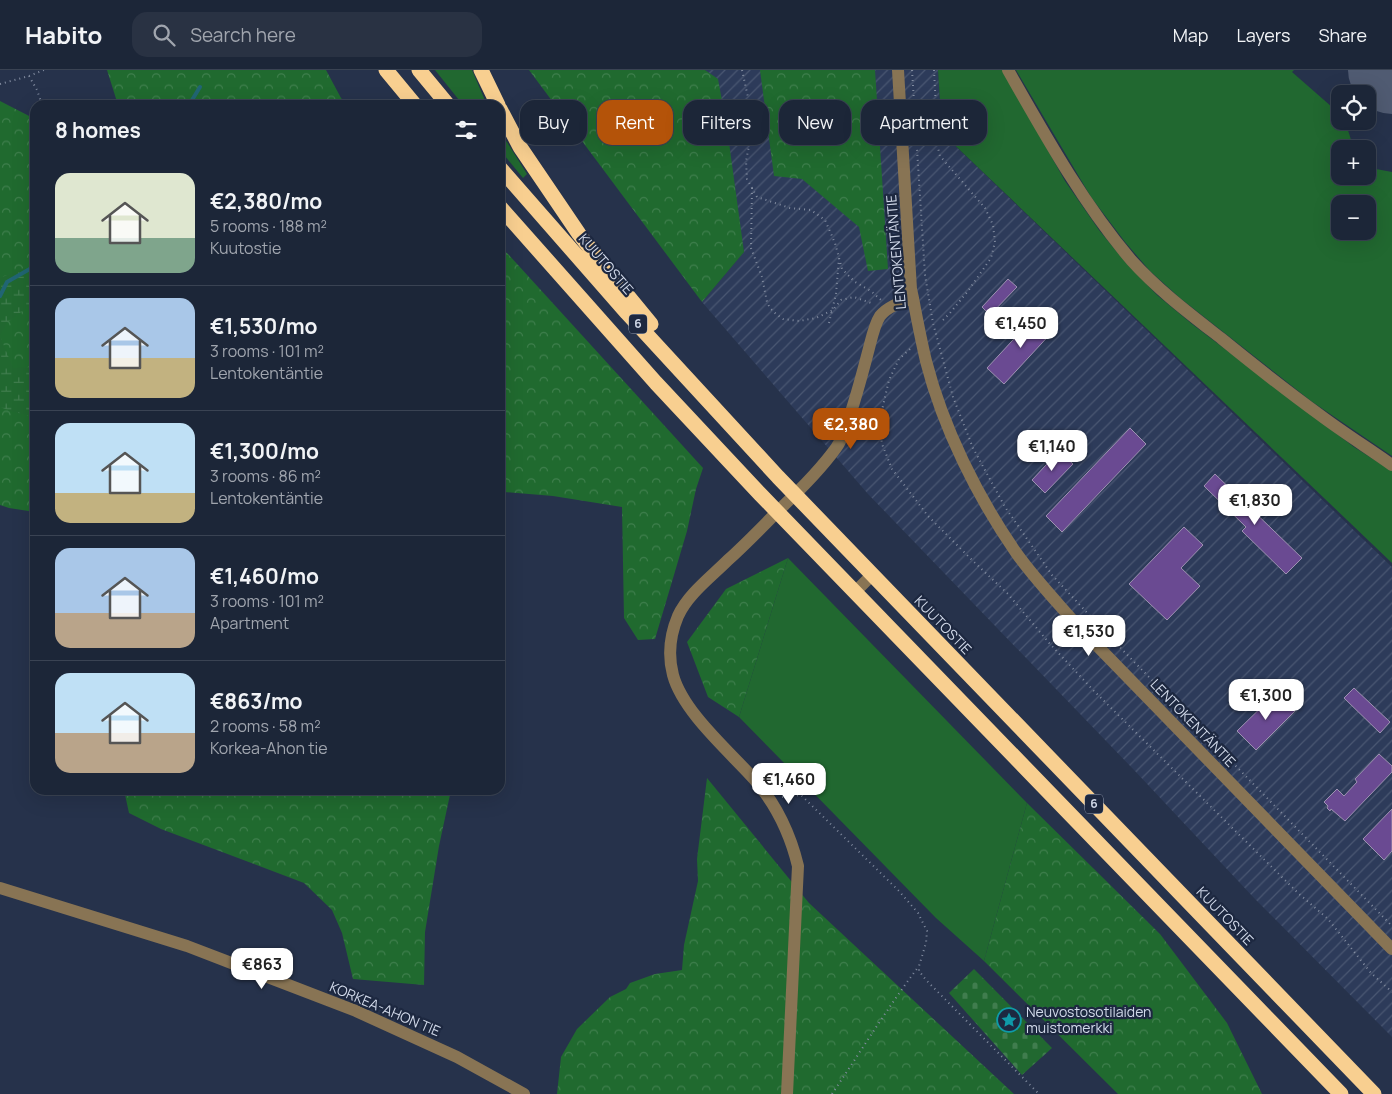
<!DOCTYPE html>
<meta charset="utf-8">
<style>
:root{--surface:#1c2638;--page:#293243;--text:#f1f3f6;--muted:#a0a5ae;--line:#3a4353;--accent:#b45309}
body{margin:0;font-family:Manrope,sans-serif;background:var(--page);color:var(--text);height:100vh;display:flex;flex-direction:column;font-size:19px;white-space:nowrap}
*{box-sizing:border-box;margin:0}
p{font-size:16px;color:var(--muted)}
.icon{flex:none;width:28px;height:28px;fill:none;stroke:currentColor;stroke-width:2;stroke-linecap:round;stroke-linejoin:round}
.map{position:relative;flex:1;overflow:hidden}
.details{position:absolute;left:30px;top:30px;width:475px;height:695px;display:flex;flex-direction:column;background:var(--surface);border-radius:15px;box-shadow:0 5px 20px #0002,0 0 0 1px var(--line)}
.details>*{flex:none}
.banner{position:absolute;left:520px;top:30px;width:475px;height:45px;display:flex;gap:10px}
.tools{position:absolute;left:1331px;top:15px;display:grid;gap:10px}
.tools a{display:grid;place-items:center;width:45px;height:45px;border-radius:10px;background:var(--surface);box-shadow:0 5px 20px #0002,0 0 0 1px var(--line);font-size:25px}
.price{position:absolute;translate:-50% -42px;padding:0 11px;border-radius:10px;background:#fff;color:#222;font-size:16px;line-height:32px;filter:drop-shadow(0 1px 2px #0008)}
.price::after{content:'';position:absolute;left:50%;top:30px;width:15px;height:11px;margin-left:-8px;background:inherit;clip-path:polygon(0 0,100% 0,50% 100%)}
.price.current{background:var(--accent);color:#fff}
ul{padding:0;list-style:none}
li{display:flex;align-items:center;gap:15px;height:125px;padding:0 25px}
li+li{border-top:1px solid var(--line)}
li span{display:grid;place-items:center;flex:none;width:140px;height:100px;border-radius:15px;color:#555}
li>.icon{margin-inline-start:auto}
span .icon{width:60px;height:60px;fill:#fffc;stroke-width:1}
li b{font-size:21px}
h2{display:flex;justify-content:space-between;align-items:center;height:60px;padding:0 25px;font-size:21px}
.chip{padding:0 18px;border-radius:15px;background:var(--surface);box-shadow:0 5px 20px #0002,0 0 0 1px var(--line);font-size:18px;line-height:45px}
.chip.current{background:var(--accent);color:#fff}
header{display:flex;align-items:center;gap:30px;box-sizing:border-box;height:70px;padding:0 25px;background:var(--surface);border-bottom:1px solid var(--line)}
header strong{font-size:24px}
nav{display:flex;gap:28px;margin-inline-start:auto;font-size:18px}
.search{width:350px;height:45px;background:var(--page);display:flex;align-items:center;gap:12px;box-sizing:border-box;padding:0 18px;border-radius:15px;color:var(--muted);font-size:19px}
.map>svg:first-child{display:block}
.industrial{fill:url(#industrial-furrows)}
.green{fill:#216830;fill-rule:evenodd}
.forest{fill:url(#forest-crowns)}
.wetland{fill:url(#wetland-marsh)}
.cemetery{fill:url(#cemetery-stones)}
.lines{fill:none;stroke-linecap:round;stroke-linejoin:round}
.stream{stroke:#216573;stroke-width:4}
.runway{stroke:#505b72;stroke-width:80}
.building{fill:#6a4a92;stroke:#9e92b1}
.path{stroke:#838da1;stroke-width:2;stroke-dasharray:1 4;stroke-linecap:butt}
.minor{stroke:#887454;stroke-width:12}
.highway{stroke:#f8cf90;stroke-width:15}
.labels{text-anchor:middle;stroke-width:4.5;stroke-linejoin:round;paint-order:stroke}
.shield{fill:#1d2840;stroke:#9ba4b6;stroke-width:1}
.shield-label{font-size:12px;font-weight:bold;fill:#d1d9e9}
.street-label{font-size:14px;fill:#d1d9e9;stroke:#1d2840}
.poi-label{font-size:14px;fill:#d1d9e9;stroke:#1d2840;text-anchor:start}
</style>
<header>
<strong>Habito</strong>
<div class="search"><svg class="icon" aria-label="search" viewBox="0 0 24 24"><circle cx="10" cy="10" r="6"/><path d="M15 15l6 6"/></svg>Search here</div>
<nav><a>Map</a><a>Layers</a><a>Share</a></nav>
</header>
<div class="map">
<svg width="1392" height="1024" viewBox="0 0 1392 1024">
<defs>
<pattern id="industrial-furrows" width="10" height="10" patternUnits="userSpaceOnUse" patternTransform="scale(1.25)"><rect width="10" height="10" fill="#2d3b5a"/><path d="M-1 1l2-2M0 10L10 0M9 11l2-2" fill="none" stroke="#4a5772"/></pattern>
<pattern id="forest-crowns" width="20" height="18" patternUnits="userSpaceOnUse" patternTransform="scale(1.25)"><rect width="20" height="18" fill="#206a2f"/><path d="M2 6a3 3 0 1 1 6 0M12 15a3 3 0 1 1 6 0" fill="none" stroke="#3f7f4d"/></pattern>
<pattern id="wetland-marsh" width="20" height="14" patternUnits="userSpaceOnUse" patternTransform="scale(1.25)"><rect width="20" height="14" fill="#216830"/><path d="M1 5h8M5 5V1M11 12h8M15 12V8" fill="none" stroke="#407d4e"/></pattern>
<pattern id="cemetery-stones" width="16" height="16" patternUnits="userSpaceOnUse" patternTransform="scale(1.25)"><rect width="16" height="16" fill="#216830"/><path d="M2 7V4a2 2 0 0 1 4 0v3zM10 15v-3a2 2 0 0 1 4 0v3z" fill="#407d4e"/></pattern>
</defs>
<rect width="100%" height="100%" fill="#26324b"/>
<!-- industrial -->
<path class="industrial" d="M705 0H938L942 63 1392 497V967L1255 829 1134 700 868 424 702 232 744 182 714 7Z"/>
<!-- green -->
<path class="green" d="M435 0H472L487 35H463Z
M938 0H1003L1065 111 1099 160 1126 193 1157 225 1192 254 1354 377 1392 401V493L942 63Z
M1016 0H1294L1292 2 1340 44V51H1345L1354 79H1340V106H1368V92L1376 99 1392 102V386L1311 331 1180 228 1150 201 1125 172 1091 127ZM1340 134H1368V161H1340Z
M500 61 527 104 523 108 500 80Z
M788 488 1027 733 984 891 936 848 739 647Z"/>
<!-- forest -->
<path class="forest" d="M107 0H326L341 28 347 35H118Z
M529 0H705L718 9 727 58 744 182 702 232Z
M760 0H875L888 199 868 201 859 157 802 109 774 106Z
M0 31 35 49V442L9 438 0 435Z
M500 178 507 183 703 398 696 419 687 461 655 569 638 570 624 548 622 437 553 426 504 422 500 418Z
M788 488 739 647 708 627 687 572 726 519Z
M707 708 809 833 1014 1024H557L561 987 577 959 610 927 626 919 630 913 655 904 682 900 684 875 698 811 697 789Z
M124 720H451L439 776 425 862 424 915 353 909 342 863 332 840 304 813 161 759 129 743Z
M1027 733 1160 864 1227 953 1262 1024H1118L984 891Z"/>
<!-- wetland -->
<path class="wetland" d="M24 198 35 203V231L7 253 0 265V208Z
M0 266 13 298 35 297V347L10 341 0 337Z"/>
<!-- cemetery -->
<path class="cemetery" d="M974 899 1052 978 1022 1005 949 923Z"/>
<g class="lines">
<!-- stream -->
<path class="stream" d="M189 35 200 17
M0 226 7 212 35 196"/>
<!-- runway -->
<path class="runway" d="M1388 0 1392 4"/>
</g>
<!-- building -->
<path class="building" d="M1008 209 1017 217 990 245 982 237Z
M1037 244 1054 260 1004 314 987 298Z
M1130 358 1146 374 1062 462 1046 446Z
M1059 381 1073 394 1045 423 1032 410Z
M1215 404 1302 488 1286 504 1242 461 1246 457 1204 416Z
M1184 457 1203 475 1181 498 1200 516 1167 550 1129 514Z
M1354 618 1390 652 1380 663 1344 628Z
M1277 622 1295 641 1256 680 1237 661Z
M1379 684 1392 696V702L1345 751 1331 739 1330 741 1327 738 1328 736 1324 732 1337 719 1344 726 1357 712 1355 709Z
M1392 739V781L1384 790 1363 769Z"/>
<g class="lines">
<!-- path -->
<path class="path" d="M742 0 751 41V66L746 91 747 109 757 127 790 138 811 140 825 150 835 173 842 199 855 212 871 221 881 230
M912 0 925 205 933 253 953 327 973 378 1005 437 1052 505 1105 562 1392 856
M934 0 938 78 940 86 985 138 993 155 995 172 991 188 968 221 950 243 942 251
M29 6 44 0
M0 14 29 6 37 20 42 35
M752 118 751 178 762 207 767 232 770 238 776 244 783 249 799 251 816 248 833 240 841 230 854 227 874 234
M829 253 836 224 839 188
M910 279 899 289 889 310 879 353 882 374 892 399 928 446 973 491 1008 524 1050 574 1094 621 1298 823 1328 849 1371 903 1392 922
M782 727 801 725 899 821 918 843 927 861 926 873 919 896V901L926 910 1039 1024
M832 1024C861 981 888 937 919 896"/>
<!-- minor -->
<path class="minor" d="M898 0 911 219 913 228C917 249 921 270 926 291 943 358 978 428 1017 484 1035 509 1056 531 1076 554L1392 879
M1008 0C1045 65 1082 132 1131 190 1158 220 1190 244 1222 269 1254 295 1287 321 1320 345 1344 363 1368 378 1392 395
M855 522 872 505
M0 818 187 876 356 941 457 987 524 1024
M787 1024 798 796C790 763 776 734 754 709 729 681 683 642 673 605 668 586 670 565 678 546 688 524 711 507 728 490 747 473 764 455 782 437 801 419 820 400 836 378 842 370 845 360 848 351 856 328 862 305 868 282 871 271 874 255 880 246 888 236 902 232 913 228"/>
<!-- highway -->
<path class="highway" d="M386 0 415 35
M419 0 448 35
M481 0 498 35
M500 39 520 77 579 164 614 209 651 254
M500 98 627 243 778 407 1374 1024
M500 137 656 313 760 424 1341 1024"/>
</g>
<!-- icons -->
<defs>
<g id="sight-ring" transform="scale(1.25)"><circle r="9.5" fill="#1d2840" stroke="#0f9aa8" stroke-width="1.5"/><path d="M0-6L1.8-2.2L6-1.7L2.9 1.2L3.7 5.4L0 3.3L-3.7 5.4L-2.9 1.2L-6-1.7L-1.8-2.2Z" fill="#0f9aa8"/></g>
</defs>
<g fill-rule="evenodd">
<use href="#sight-ring" x="1009" y="950"/>
</g>
<g class="labels">
<!-- shield labels -->
<g class="shield">
<rect x="629" y="244.5" width="18" height="19" rx="4"/>
<rect x="1085" y="724.5" width="18" height="19" rx="4"/>
</g>
<g class="shield-label">
<text x="638" y="258">6</text>
<text x="1094" y="738">6</text>
</g>
<!-- street labels -->
<g class="street-label">
<text transform="translate(896 182) rotate(-95)" y="5">LENTOKENTÄNTIE</text>
<text transform="translate(606 194) rotate(49)" y="5">KUUTOSTIE</text>
<text transform="translate(943 555) rotate(46)" y="5">KUUTOSTIE</text>
<text transform="translate(1193 653) rotate(46)" y="5">LENTOKENTÄNTIE</text>
<text transform="translate(1225 846) rotate(46)" y="5">KUUTOSTIE</text>
<text transform="translate(385 939) rotate(23)" y="5">KORKEA-AHON TIE</text>
</g>
<!-- poi labels -->
<g class="poi-label">
<text x="1026" y="947">Neuvostosotilaiden<tspan x="1026" dy="16">muistomerkki</tspan></text>
</g>
</g>
</svg>
<div class="tools">
<a><svg class="icon" aria-label="locate" viewBox="0 0 24 24"><circle cx="12" cy="12" r="6"/><path d="M12 2v4M12 18v4M2 12h4M18 12h4"/></svg></a>
<a>+</a>
<a>−</a>
</div>
<b class="price" style="left:1021px;top:279px">€1,450</b>
<b class="price current" style="left:851px;top:380px">€2,380</b>
<b class="price" style="left:1052px;top:402px">€1,140</b>
<b class="price" style="left:1255px;top:456px">€1,830</b>
<b class="price" style="left:1089px;top:587px">€1,530</b>
<b class="price" style="left:1266px;top:651px">€1,300</b>
<b class="price" style="left:789px;top:735px">€1,460</b>
<b class="price" style="left:262px;top:920px">€863</b>
<div class="banner">
<a class="chip">Buy</a>
<a class="chip current">Rent</a>
<a class="chip">Filters</a>
<a class="chip">New</a>
<a class="chip">Apartment</a>
</div>
<section class="details">
<h2>8 homes<svg class="icon" aria-label="filters" viewBox="0 0 24 24"><path d="M4 7h16M4 17h16"/><circle cx="9" cy="7" r="2"/><circle cx="15" cy="17" r="2"/></svg></h2>
<ul>
<li><span style="background:linear-gradient(#dfe7d0 65%,#7fa58c 0)"><svg class="icon" aria-label="home" viewBox="0 0 24 24"><path d="M3 11l9-7 9 7M6 9v11h12V9"/></svg></span><div><b>€2,380/mo</b><p>5 rooms · 188 m²</p><p>Kuutostie</p></div></li>
<li><span style="background:linear-gradient(#a9c7e8 60%,#c2b280 0)"><svg class="icon" aria-label="home" viewBox="0 0 24 24"><path d="M3 11l9-7 9 7M6 9v11h12V9"/></svg></span><div><b>€1,530/mo</b><p>3 rooms · 101 m²</p><p>Lentokentäntie</p></div></li>
<li><span style="background:linear-gradient(#bfe0f5 70%,#c2b280 0)"><svg class="icon" aria-label="home" viewBox="0 0 24 24"><path d="M3 11l9-7 9 7M6 9v11h12V9"/></svg></span><div><b>€1,300/mo</b><p>3 rooms · 86 m²</p><p>Lentokentäntie</p></div></li>
<li><span style="background:linear-gradient(#a9c7e8 65%,#b9a48a 0)"><svg class="icon" aria-label="home" viewBox="0 0 24 24"><path d="M3 11l9-7 9 7M6 9v11h12V9"/></svg></span><div><b>€1,460/mo</b><p>3 rooms · 101 m²</p><p>Apartment</p></div></li>
<li><span style="background:linear-gradient(#bfe0f5 60%,#b9a48a 0)"><svg class="icon" aria-label="home" viewBox="0 0 24 24"><path d="M3 11l9-7 9 7M6 9v11h12V9"/></svg></span><div><b>€863/mo</b><p>2 rooms · 58 m²</p><p>Korkea-Ahon tie</p></div></li>
</ul>
</section>
</div>
